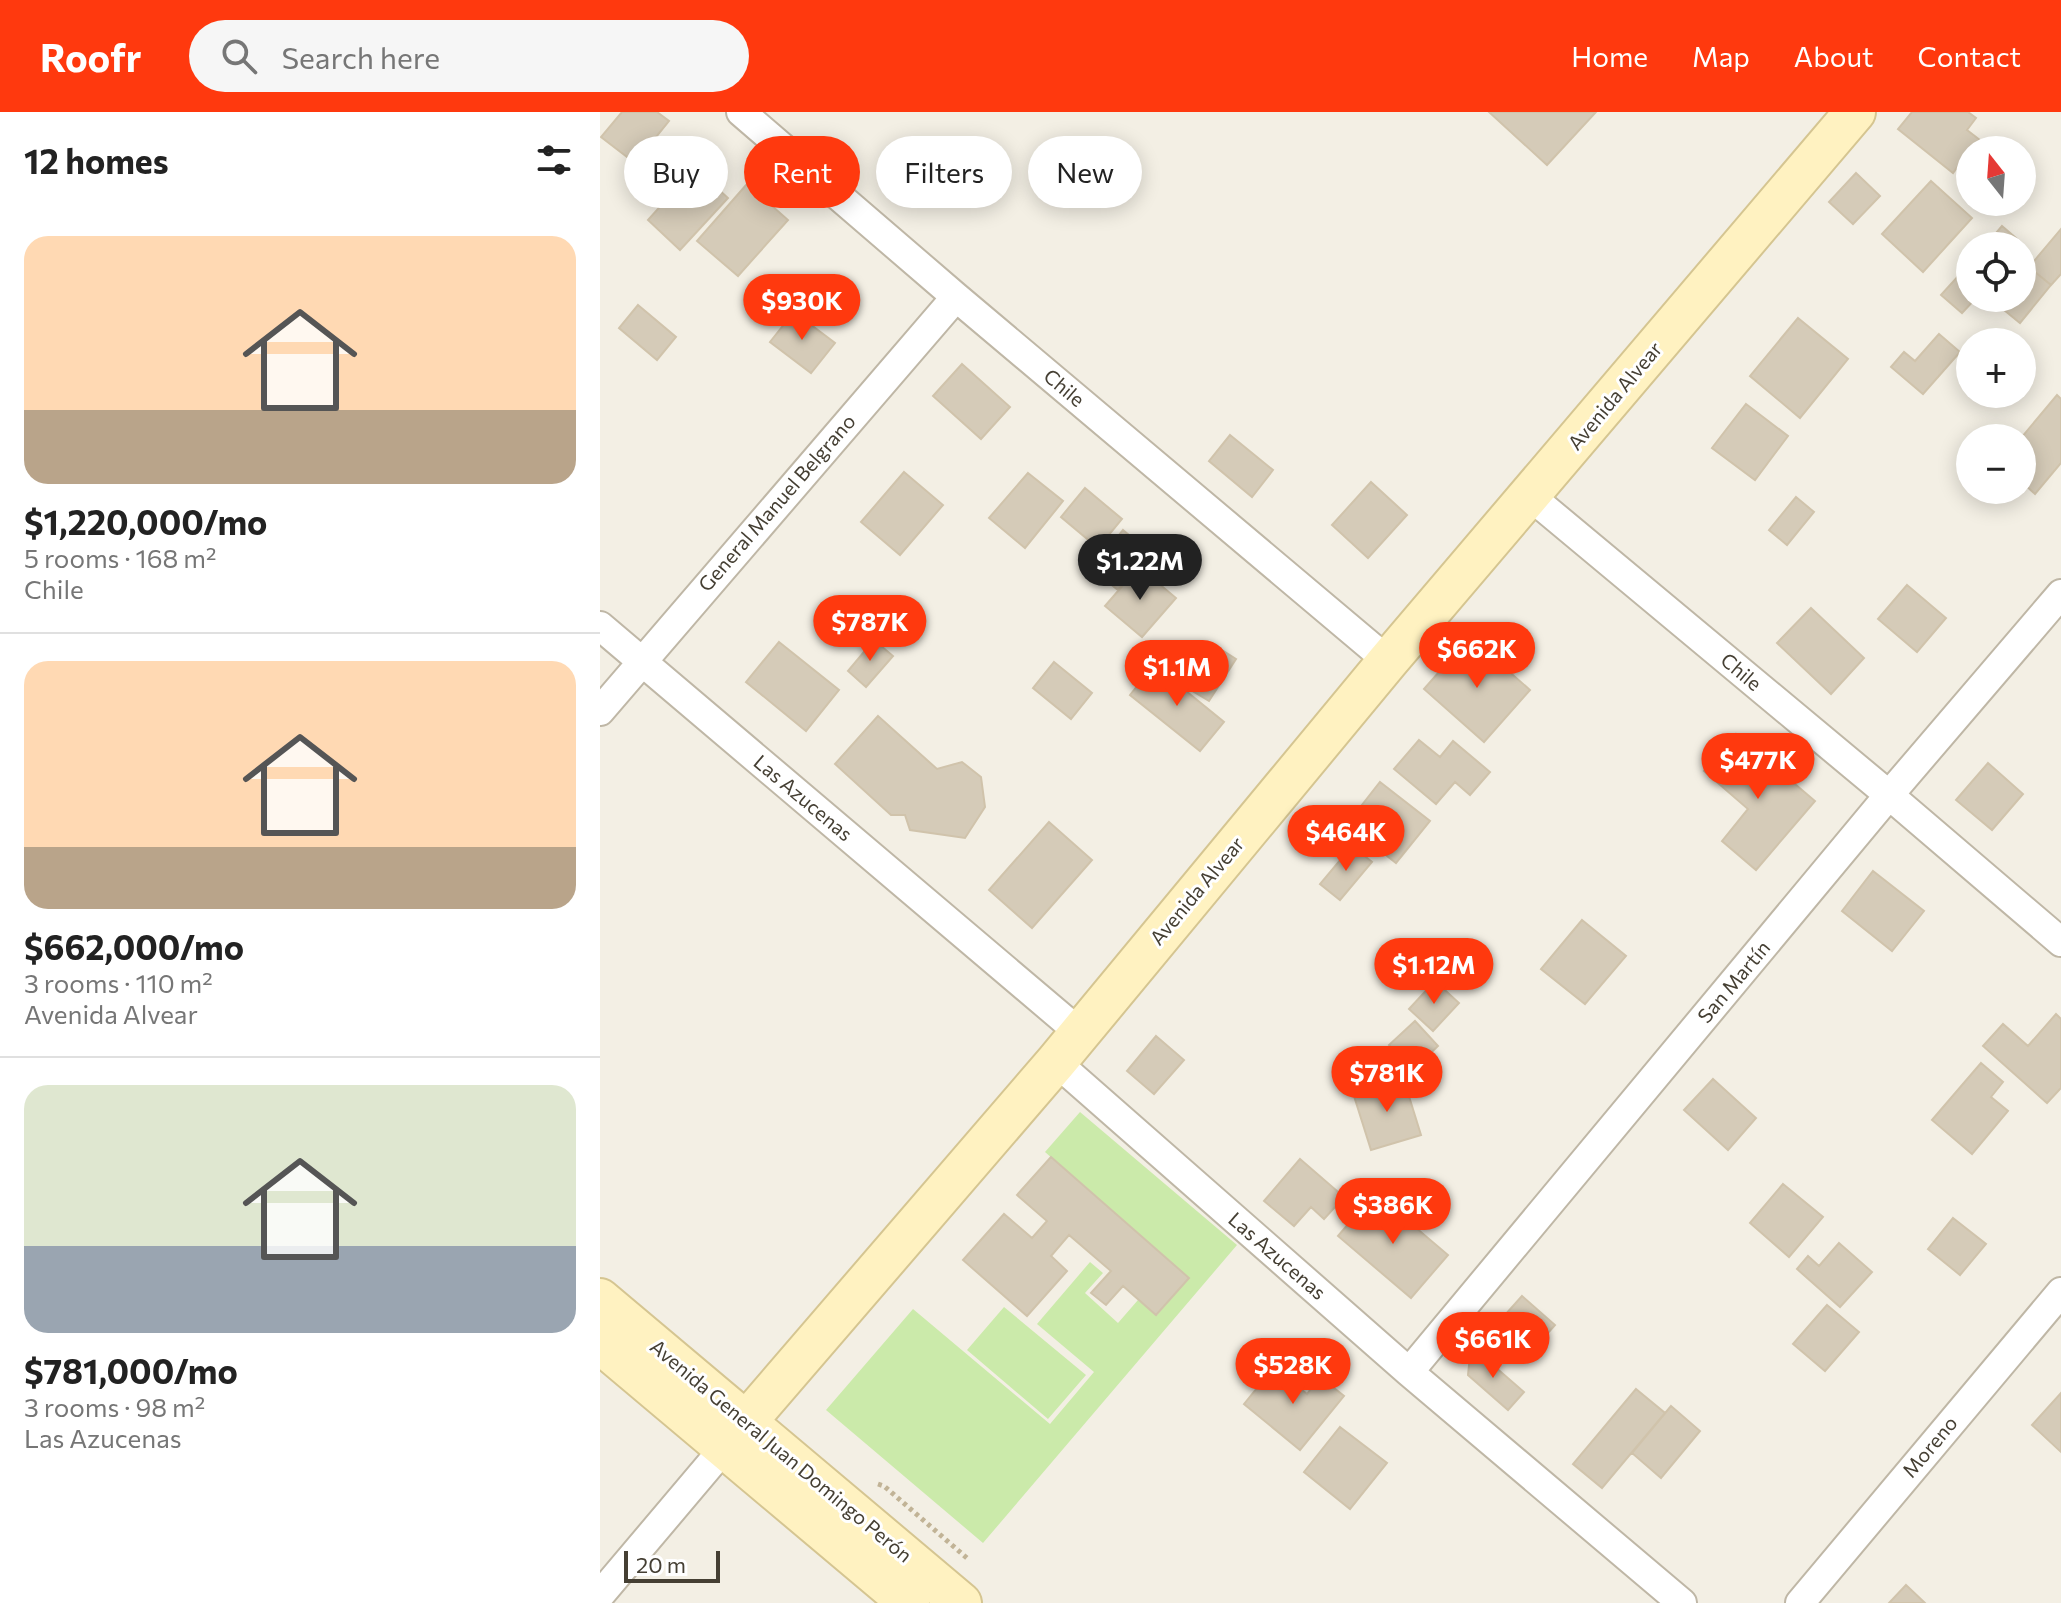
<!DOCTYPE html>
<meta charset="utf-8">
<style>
:root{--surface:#fff;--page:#f6f6f6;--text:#222;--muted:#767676;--line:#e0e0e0;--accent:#ff390e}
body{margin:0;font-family:Commissioner,sans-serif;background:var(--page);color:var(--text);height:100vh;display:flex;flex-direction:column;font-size:30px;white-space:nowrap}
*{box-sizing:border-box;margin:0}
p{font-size:26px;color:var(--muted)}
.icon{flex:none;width:44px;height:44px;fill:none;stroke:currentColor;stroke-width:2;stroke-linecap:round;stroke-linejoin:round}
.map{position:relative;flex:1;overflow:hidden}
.drawer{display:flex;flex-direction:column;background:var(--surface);width:600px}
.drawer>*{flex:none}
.guide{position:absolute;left:24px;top:24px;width:760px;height:72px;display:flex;gap:16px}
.needle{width:52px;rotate:343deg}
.tools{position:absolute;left:1356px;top:24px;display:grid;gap:16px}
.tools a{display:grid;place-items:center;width:80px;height:80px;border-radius:50%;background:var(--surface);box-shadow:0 4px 20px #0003;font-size:40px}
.scale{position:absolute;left:24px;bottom:20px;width:96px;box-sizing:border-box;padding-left:8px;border:4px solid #453f33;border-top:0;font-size:22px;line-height:28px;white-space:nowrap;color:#453f33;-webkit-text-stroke:6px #fff;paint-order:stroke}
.price{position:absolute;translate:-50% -68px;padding:0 18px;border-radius:28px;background:var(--accent);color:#fff;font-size:26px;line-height:52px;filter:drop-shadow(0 2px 4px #0008)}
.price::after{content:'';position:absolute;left:50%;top:48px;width:24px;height:18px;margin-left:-12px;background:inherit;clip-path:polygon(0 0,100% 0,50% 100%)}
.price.on{background:#222;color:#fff}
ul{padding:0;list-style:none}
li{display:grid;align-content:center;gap:16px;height:424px;padding:0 24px}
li+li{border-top:2px solid var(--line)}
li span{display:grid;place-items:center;height:248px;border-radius:24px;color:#555}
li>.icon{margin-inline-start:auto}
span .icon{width:144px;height:144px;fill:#fffc;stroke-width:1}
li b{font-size:34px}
h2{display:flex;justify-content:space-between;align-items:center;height:96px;padding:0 24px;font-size:34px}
.pill{padding:0 28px;border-radius:36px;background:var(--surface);box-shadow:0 4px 20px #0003;font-size:28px;line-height:72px}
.pill.on{background:var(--accent);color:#fff}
header{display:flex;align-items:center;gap:48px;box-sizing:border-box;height:112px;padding:0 40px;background:var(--accent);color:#fff}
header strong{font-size:38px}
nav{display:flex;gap:44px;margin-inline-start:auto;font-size:28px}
.search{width:560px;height:72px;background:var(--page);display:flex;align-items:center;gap:20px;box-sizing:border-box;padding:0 28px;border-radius:44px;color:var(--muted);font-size:30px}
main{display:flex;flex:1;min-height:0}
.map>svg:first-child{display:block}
.green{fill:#cbeaaa}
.building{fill:#d5cbb8;stroke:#d0c3ab;stroke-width:2}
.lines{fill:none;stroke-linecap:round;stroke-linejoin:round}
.street-casing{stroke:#bfb7a6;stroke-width:32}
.secondary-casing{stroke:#d5c591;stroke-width:44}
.path{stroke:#c1b396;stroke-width:5;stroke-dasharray:4 4;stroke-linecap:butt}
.street{stroke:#fff;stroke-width:28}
.secondary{stroke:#fff2c1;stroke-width:40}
.labels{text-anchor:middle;stroke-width:6;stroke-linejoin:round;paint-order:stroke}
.street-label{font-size:20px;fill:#453f33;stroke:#fff}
</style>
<header>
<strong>Roofr</strong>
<div class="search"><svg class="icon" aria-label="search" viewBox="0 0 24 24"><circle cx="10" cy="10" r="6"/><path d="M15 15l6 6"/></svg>Search here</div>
<nav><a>Home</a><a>Map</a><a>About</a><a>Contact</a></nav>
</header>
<main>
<section class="drawer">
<h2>12 homes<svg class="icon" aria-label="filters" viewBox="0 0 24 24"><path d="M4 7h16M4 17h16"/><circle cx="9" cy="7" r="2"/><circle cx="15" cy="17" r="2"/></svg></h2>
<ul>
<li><span style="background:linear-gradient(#ffd9b3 70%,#b9a48a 0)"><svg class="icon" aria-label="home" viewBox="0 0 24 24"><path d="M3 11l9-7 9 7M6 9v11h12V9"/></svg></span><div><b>$1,220,000/mo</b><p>5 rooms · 168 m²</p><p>Chile</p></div></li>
<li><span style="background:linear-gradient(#ffd9b3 75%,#b9a48a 0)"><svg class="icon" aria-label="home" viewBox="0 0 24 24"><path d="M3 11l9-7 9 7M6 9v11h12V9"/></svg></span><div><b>$662,000/mo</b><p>3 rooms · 110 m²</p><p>Avenida Alvear</p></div></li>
<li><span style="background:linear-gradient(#dfe7d0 65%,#9aa5b1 0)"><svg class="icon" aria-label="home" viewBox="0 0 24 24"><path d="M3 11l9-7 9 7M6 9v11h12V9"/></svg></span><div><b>$781,000/mo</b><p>3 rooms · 98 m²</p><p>Las Azucenas</p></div></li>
</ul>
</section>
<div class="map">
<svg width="1461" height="1491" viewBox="0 0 1461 1491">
<rect width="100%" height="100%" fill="#f3efe4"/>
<!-- green -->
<path class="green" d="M480 1000 637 1133 383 1431 226 1298 313 1197 450 1312 494 1260 437 1212 490 1150 503 1161 485 1181 518 1211 538 1188 557 1203 588 1167 445 1040Z
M404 1195 486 1263 448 1307 367 1238Z"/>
<!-- building -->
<path class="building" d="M22 0H57L69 9 35 51 1 25Z
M889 0H996L947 53Z
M1312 0H1368L1376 6 1367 18 1380 28 1370 38 1353 61 1298 17Z
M95 56 128 86 80 138 48 108Z
M1256 61 1280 84 1253 112 1229 90Z
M1331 69 1372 106 1323 160 1282 122Z
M147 72 188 108 138 164 97 129Z
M1402 114 1423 132 1422 134H1385Z
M1461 117V162L1451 173 1429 155Z
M1370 151V186H1376L1362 201 1341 183Z
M1429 155 1451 173 1420 211 1398 193 1403 186H1422V164Z
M38 193 76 225 57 248 19 216Z
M194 200 235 231 211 261 170 230Z
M1198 206 1248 247 1200 306 1150 264Z
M1339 222 1360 240 1323 282 1291 255 1304 240 1315 249Z
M362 252 410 295 381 327 333 284Z
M1457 283 1461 287V351L1435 382 1422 370 1421 326Z
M1146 292 1188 324 1155 368 1112 336Z
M630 323 673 358 652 385 609 349Z
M304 360 343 393 300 443 261 410Z
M428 361 463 389 425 436 389 406Z
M771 370 807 403 768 446 732 413Z
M485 376 522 407 498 436 461 405Z
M1196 385 1214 400 1187 433 1169 418Z
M523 418 549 440 518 478 492 457Z
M539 455 576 486 542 525 505 494Z
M1307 473 1346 506 1317 540 1278 507Z
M1211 496 1264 546 1231 582 1177 531Z
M870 525 930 578 884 630 824 577Z
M274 528 293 544 266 575 248 559Z
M179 530 239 578 206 619 146 570Z
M611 531 636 547 609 589 584 574Z
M454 550 492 581 471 607 433 576Z
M554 553 624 610 600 639 530 583Z
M278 604 337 657 362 650 381 665 385 695 365 726 310 718 305 703H291L235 652Z
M1136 622 1215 689 1156 758 1122 729 1148 697 1104 659Z
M819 628 840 645 853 629 890 660 870 683 855 670 836 692 794 657Z
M1388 651 1423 682 1392 718 1356 688Z
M780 670 830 709 796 751 747 712Z
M449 710 492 748 432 816 389 778Z
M752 734 772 750 740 788 720 772Z
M1273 759 1324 799 1292 839 1242 799Z
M982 808 1026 844 985 892 941 857Z
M835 869 859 891 833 919 809 897Z
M1456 902 1461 907V976L1447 991 1383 934 1403 912 1428 934Z
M815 909 838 934 813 958 789 933Z
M556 924 584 948 554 982 527 959Z
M1381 951 1403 970 1391 985 1408 999 1372 1042 1332 1008Z
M803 965 821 1023 771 1038 753 981Z
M1113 967 1156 1006 1128 1038 1084 998Z
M451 1045 589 1166 556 1203 523 1174 506 1193 491 1181 511 1159 469 1123 451 1144 467 1159 427 1204 363 1148 404 1102 432 1126 447 1109 417 1083Z
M700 1047 744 1085 724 1107 711 1095 694 1114 664 1089Z
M1183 1072 1223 1105 1189 1145 1150 1111Z
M775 1081 848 1143 811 1186 738 1124Z
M1353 1106 1386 1132 1360 1163 1328 1137Z
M1239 1131 1272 1160 1240 1195 1197 1157 1208 1144 1219 1154Z
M922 1184 955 1213 930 1241 897 1212Z
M1227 1193 1259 1220 1225 1259 1193 1232Z
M889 1213 907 1229 890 1250 871 1234Z
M871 1234 924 1280 908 1298 868 1263Z
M674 1255 707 1282 720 1265 744 1284 700 1338 644 1292Z
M1036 1277 1065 1301 1002 1376 973 1352Z
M1461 1281V1340L1432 1313Z
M1071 1294 1100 1319 1061 1366 1032 1341Z
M740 1315 787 1351 750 1397 704 1360Z
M1306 1473 1325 1491H1289Z"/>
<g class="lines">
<!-- street casing -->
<g class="street-casing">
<path id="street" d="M141 0 356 185 788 549
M930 384 1289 683 1461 830
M0 514 480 921
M0 599 356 185
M456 950 809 1260 1082 1491
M809 1260 1289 683 1461 482
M0 1483 136 1322
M1200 1491 1461 1180"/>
</g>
<!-- secondary casing -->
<g class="secondary-casing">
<path id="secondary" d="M0 1187 361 1491
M0 1231 309 1491
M146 1310 456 950 788 549 1255 0"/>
</g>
<!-- path -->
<path class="path" d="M278 1372 284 1374 368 1447"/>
<!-- street -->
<use href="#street" class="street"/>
<!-- secondary -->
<use href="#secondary" class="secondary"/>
</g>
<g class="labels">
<!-- street labels -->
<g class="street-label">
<text transform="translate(464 276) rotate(40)" y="7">Chile</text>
<text transform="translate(1015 284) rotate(-50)" y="7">Avenida Alvear</text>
<text transform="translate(177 391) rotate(-49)" y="7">General Manuel Belgrano</text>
<text transform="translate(1141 560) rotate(40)" y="7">Chile</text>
<text transform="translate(203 686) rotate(40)" y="7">Las Azucenas</text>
<text transform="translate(597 779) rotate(-50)" y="7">Avenida Alvear</text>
<text transform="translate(1134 870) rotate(-50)" y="7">San Martín</text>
<text transform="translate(677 1144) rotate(41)" y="7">Las Azucenas</text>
<text transform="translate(1330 1335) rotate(-50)" y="7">Moreno</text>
<text transform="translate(181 1339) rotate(40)" y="7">Avenida General Juan Domingo Perón</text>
</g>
</g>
</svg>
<div class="tools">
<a><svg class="needle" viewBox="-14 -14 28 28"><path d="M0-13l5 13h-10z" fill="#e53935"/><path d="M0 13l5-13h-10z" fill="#767676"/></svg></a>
<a><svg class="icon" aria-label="locate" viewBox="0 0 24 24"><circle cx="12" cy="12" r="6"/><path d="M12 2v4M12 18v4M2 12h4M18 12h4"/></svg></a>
<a>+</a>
<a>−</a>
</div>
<div class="scale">20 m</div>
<b class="price" style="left:202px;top:230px">$930K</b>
<b class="price on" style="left:540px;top:490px">$1.22M</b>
<b class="price" style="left:270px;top:551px">$787K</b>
<b class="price" style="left:877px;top:578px">$662K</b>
<b class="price" style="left:577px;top:596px">$1.1M</b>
<b class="price" style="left:1158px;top:689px">$477K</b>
<b class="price" style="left:746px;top:761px">$464K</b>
<b class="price" style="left:834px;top:894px">$1.12M</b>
<b class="price" style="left:787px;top:1002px">$781K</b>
<b class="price" style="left:793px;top:1134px">$386K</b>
<b class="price" style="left:893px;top:1268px">$661K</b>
<b class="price" style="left:693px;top:1294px">$528K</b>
<div class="guide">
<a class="pill">Buy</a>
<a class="pill on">Rent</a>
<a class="pill">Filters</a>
<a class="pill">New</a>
</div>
</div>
</main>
